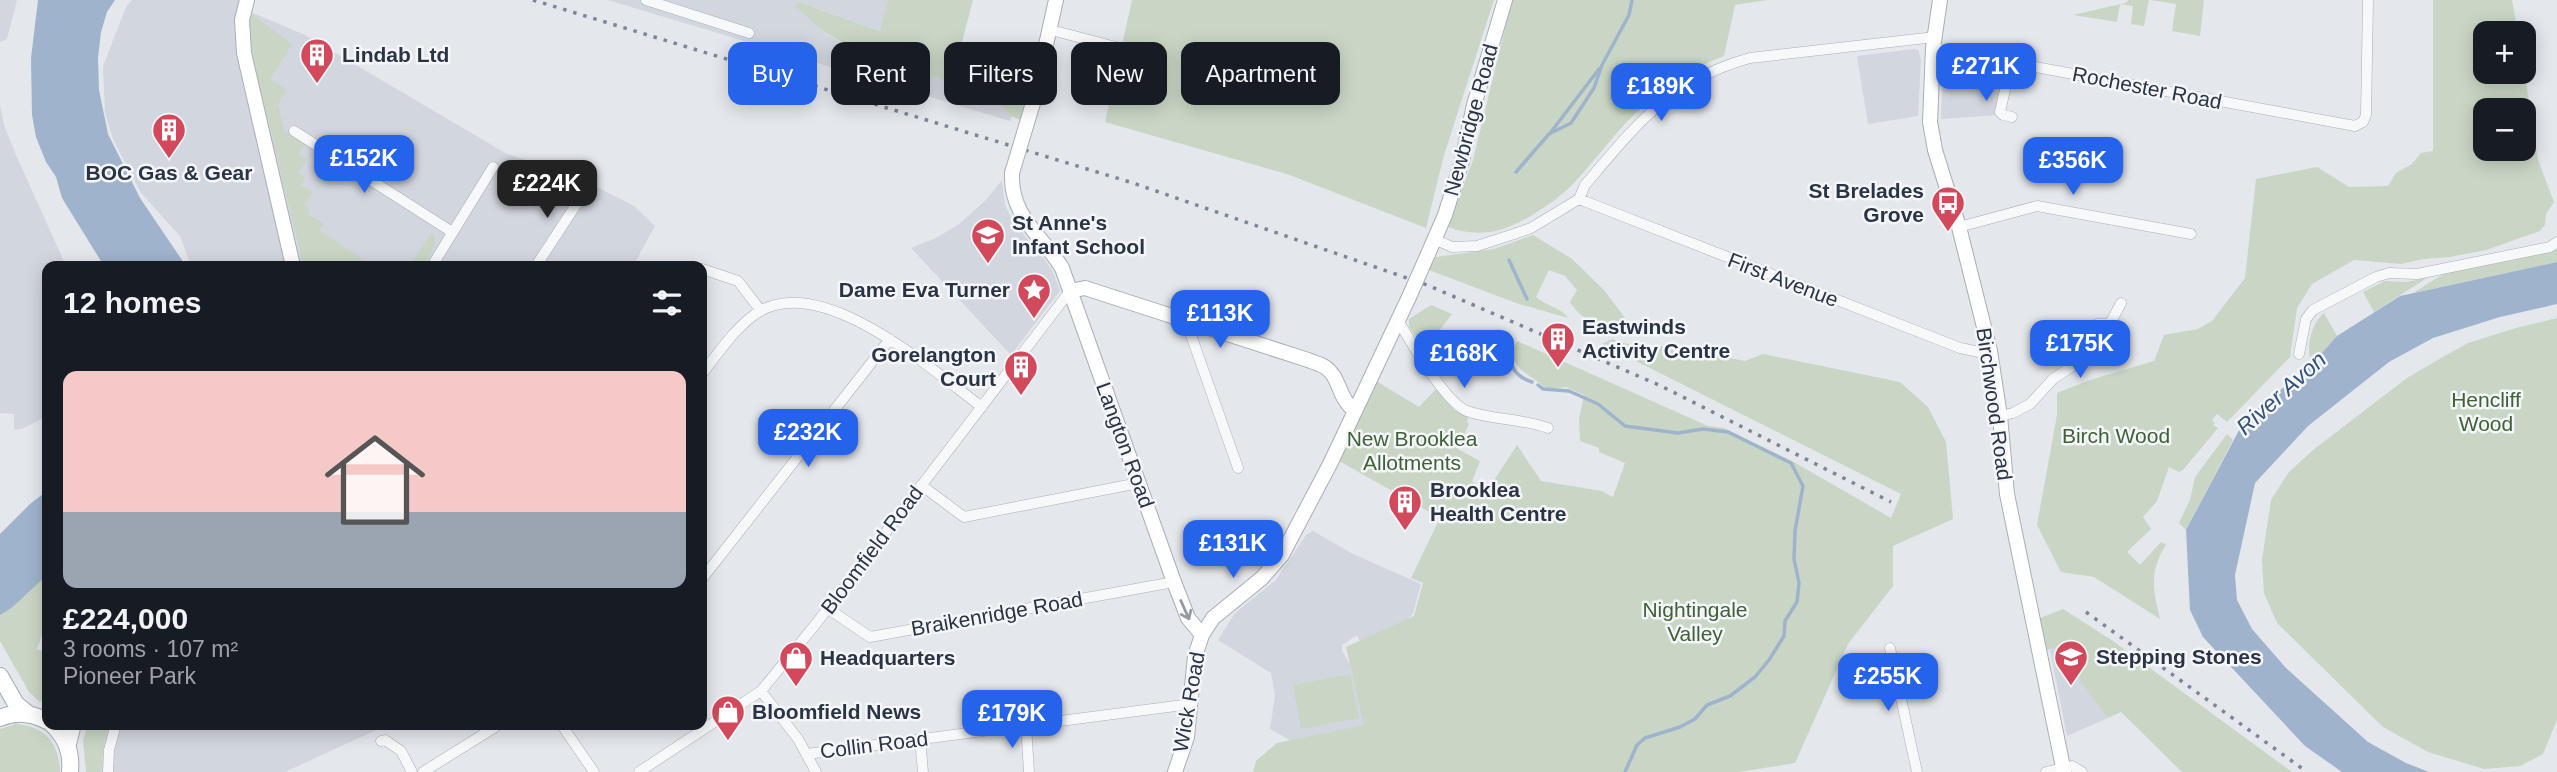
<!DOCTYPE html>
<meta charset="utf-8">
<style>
:root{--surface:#171b24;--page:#242831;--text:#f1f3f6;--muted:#9ea1a6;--accent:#2563eb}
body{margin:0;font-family:Helvetica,sans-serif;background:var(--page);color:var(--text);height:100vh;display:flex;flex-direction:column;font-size:26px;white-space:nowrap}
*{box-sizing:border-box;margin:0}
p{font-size:23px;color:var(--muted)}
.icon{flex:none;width:38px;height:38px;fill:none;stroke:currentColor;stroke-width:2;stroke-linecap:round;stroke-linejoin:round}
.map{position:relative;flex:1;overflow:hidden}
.drawer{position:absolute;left:42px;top:261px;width:665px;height:469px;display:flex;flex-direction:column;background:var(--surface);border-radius:14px;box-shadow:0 4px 18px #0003}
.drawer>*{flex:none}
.hud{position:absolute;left:728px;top:42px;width:665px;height:63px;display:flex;gap:14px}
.buttons{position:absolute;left:2473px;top:21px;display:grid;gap:14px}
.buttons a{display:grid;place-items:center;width:63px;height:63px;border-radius:14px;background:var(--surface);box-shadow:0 4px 18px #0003;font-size:35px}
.price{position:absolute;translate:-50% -60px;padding:0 16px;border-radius:14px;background:var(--accent);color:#fff;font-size:23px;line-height:46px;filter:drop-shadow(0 2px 4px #0008)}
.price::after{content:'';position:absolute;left:50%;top:42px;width:21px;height:16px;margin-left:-10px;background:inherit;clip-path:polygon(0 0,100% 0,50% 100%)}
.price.current{background:#222;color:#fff}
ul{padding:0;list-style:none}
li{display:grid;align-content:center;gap:14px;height:371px;padding:0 21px}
li span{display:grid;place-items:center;height:217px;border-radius:14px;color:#555}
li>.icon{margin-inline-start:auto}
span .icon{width:126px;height:126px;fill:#fffc;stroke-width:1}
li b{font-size:30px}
h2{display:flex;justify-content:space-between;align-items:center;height:84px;padding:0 21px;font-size:30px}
.tag{padding:0 24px;border-radius:14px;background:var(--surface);box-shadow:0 4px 18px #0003;font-size:24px;line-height:63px}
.tag.current{background:var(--accent);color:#fff}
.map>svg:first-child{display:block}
.built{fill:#d2d6de}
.green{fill:#c9d6c5;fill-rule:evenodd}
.water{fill:#9fb4cc}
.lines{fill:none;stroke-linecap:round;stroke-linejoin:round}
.stream{stroke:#9fb4cc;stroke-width:3.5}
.street-casing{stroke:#a9aeb7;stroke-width:11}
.secondary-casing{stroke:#a9aeb7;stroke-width:16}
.primary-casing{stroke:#a3abb8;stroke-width:18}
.street{stroke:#f7f8fa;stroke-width:10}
.secondary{stroke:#fff;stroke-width:14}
.primary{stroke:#fff;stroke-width:16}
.rail{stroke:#7d8696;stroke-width:3.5;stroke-dasharray:3.5 7;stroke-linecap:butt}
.secondary-bridge-casing{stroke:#a9aeb7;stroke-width:16;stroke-linecap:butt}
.secondary-bridge{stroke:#fff;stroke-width:14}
.oneway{stroke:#959aa2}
.labels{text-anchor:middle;stroke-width:5;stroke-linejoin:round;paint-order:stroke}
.poi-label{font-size:21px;font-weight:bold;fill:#2b3445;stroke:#f4f6f9;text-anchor:start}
.street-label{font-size:21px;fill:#2b3445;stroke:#f4f6f9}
.park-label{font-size:21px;fill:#3f6138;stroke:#f4f6f9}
.water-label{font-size:23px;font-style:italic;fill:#34527a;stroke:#f4f6f9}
</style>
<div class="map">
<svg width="2557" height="772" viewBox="0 0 2557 772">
<rect width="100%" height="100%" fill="#e4e7ec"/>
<!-- built -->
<path class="built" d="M0 0H17L7 39 0 42Z
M132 0H250L251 12 305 35 507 154 579 178 634 206 655 226 633 266H191L180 236 141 193 113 139 105 113 103 66 126 7Z
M608 0H888L881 31 799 2 824 33 862 53 987 93 1012 116 1010 121Z
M1914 49 1918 50 1921 60 1918 116 1868 124 1857 56Z
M1947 59 2006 70 1998 115 1941 119 1943 63Z
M0 105 4 125 16 155 66 266H47V416L24 428 14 430V414L0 413Z
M1002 180 1005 205 1013 222 1043 257 1053 272 1060 291 1011 355 911 248 936 238 959 224 986 200Z
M1313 531 1353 554 1421 584 1413 614 1367 656 1357 635 1342 645V651L1350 664 1370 742 1295 743 1270 729 1275 696 1271 673 1218 640 1235 613 1276 580 1306 535Z
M2059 648 2065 661 2108 718 2067 736 2050 650Z
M110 725H387L285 772H101L105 737Z"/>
<!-- green -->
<path class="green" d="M888 0H973L958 57 1031 84 1020 120 1012 116 987 93 862 53 824 32 795 6 799 2 880 31Z
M1132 0H1494L1444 155 1426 228 1287 174 1105 122Z
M1512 0H1767L1735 5 1724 56C1691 68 1659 91 1634 115 1612 136 1594 162 1573 184 1557 201 1519 226 1496 231 1480 234 1462 233 1448 227L1473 160Z
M2129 0H2149L2144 26 2131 24 2133 6 2120 4 2117 22 2073 15 2125 3Z
M2150 0H2204L2200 36 2172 31 2176 4Z
M2433 0H2512L2518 33H2485V72H2524V69L2538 160 2554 202 2546 214 2545 225 2540 231 2486 250 2450 257 2423 259 2401 264 2354 260 2312 284 2297 308 2290 357 2227 422 2217 414 2212 420 2215 423 2213 425 2218 428 2183 470 2179 472 2169 467 2157 501 2143 517 2151 529 2127 552 2140 565 2161 542 2166 545C2149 571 2153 590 2160 619L2094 577 2061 572 2037 525 2057 415V393L2090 380 2154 361 2164 335 2198 329 2212 321 2245 278 2256 179 2317 167 2349 187 2388 186 2396 173 2412 164 2421 153 2433 151ZM2524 110V149H2485V110Z
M252 14 292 44 270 79 287 90 278 104 284 130 305 144 298 154 307 159 298 173 305 177 301 185 313 192 304 205 310 209 307 214 323 223 319 230 373 266H309L302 260 250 45 249 30Z
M432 231C440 245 430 254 422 266H410Z
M1533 235 1572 259 1604 290 1628 322 1625 332C1602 326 1583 323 1570 302L1577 290 1565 276 1549 270 1536 297C1545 306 1561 307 1568 318L1516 303 1429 270 1436 257 1494 249Z
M2557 248V262L2413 293 2445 273 2551 252Z
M2427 278 2374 312 2363 292 2385 281 2407 282Z
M1431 305 1452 314 1425 349 1409 327V319Z
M2324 313 2337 336 2312 364C2305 350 2311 323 2324 313Z
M2557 318V720L2543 754 2520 766 2484 769 2428 752 2383 727 2277 623 2264 593 2262 560 2271 500 2289 472 2313 450 2407 378 2441 358 2468 343 2516 328Z
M1612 339 1651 352 1661 346 1699 359 1704 353 1745 361 1763 354 1900 382 1928 407 1946 442 1953 519 1893 546V586L1848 644 1795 763 1739 772H1253L1256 761 1277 743 1364 725 1346 647 1414 616 1423 583 1411 578 1440 518 1339 461 1376 381 1419 407 1437 388 1454 410 1468 417 1467 422 1469 424 1458 449 1480 461 1472 481 1487 491 1517 445 1541 481 1602 491 1613 497 1625 463 1599 452V448L1580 441 1579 419 1584 395 1566 387 1548 389C1542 387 1540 382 1534 379 1519 370 1507 359 1517 341L1708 426 1724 428 1792 461 1891 518 1901 494 1602 344Z
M2227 434 2233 440 2186 530 2179 523 2190 500 2195 477Z
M47 550V608L43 614 47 616V620L37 649 47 653V702L39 701 29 692 0 641V585Z
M2063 609 2113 641 2292 772H2182L2121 712 2108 718 2065 661 2059 648 2046 650 2038 619Z
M1350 674 1359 718 1301 729 1293 685Z
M16 724C44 726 60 744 60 772H0V729Z
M88 724 110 725 105 737 101 772H86L83 741Z"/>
<!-- water -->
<path class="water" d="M38 0H115L107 12 101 32 98 58 99 90 108 134 140 198 186 266H104L62 198 56 177 46 162 36 137 32 115 31 58Z
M2557 262V304L2500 317 2433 338 2389 362 2308 426 2255 483 2235 575 2237 600 2252 629 2286 668 2368 742 2406 763 2429 772H2342L2305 746 2203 637 2190 610 2186 530 2245 419 2312 364 2337 336 2400 296Z
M47 491V576C30 588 19 605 0 615V534L30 504Z"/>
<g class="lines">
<!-- stream -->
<path class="stream" d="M1551 132 1599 69
M1516 172 1549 134 1571 123 1594 88 1602 65 1629 15 1632 0
M1509 260 1527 299
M1511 339C1508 360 1510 375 1532 382
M1538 385 1543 389 1569 391 1598 404 1625 426 1678 433 1703 429 1728 432 1791 463 1803 486 1795 531 1794 559 1799 583 1797 602 1785 621 1784 636 1769 660 1755 677 1730 696 1707 705 1695 719 1680 727 1645 738 1637 745 1625 772"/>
<!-- street casing -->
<g class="street-casing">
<path id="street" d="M646 0 749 33
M1051 30 1120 48
M1933 48 2355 126 2363 122 2366 115 2368 0
M2011 63 2000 112 2003 115 2012 117
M294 131 452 232
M1579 199 1960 348 1979 352 1990 351
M1959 227 2037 206 2191 234
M1434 239 1452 247 1477 246 1514 234 1531 228 1579 199 1585 185C1637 124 1670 80 1750 58L1935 37
M432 266 493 167
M536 266 585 191
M702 269 738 281 761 311
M1398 320C1410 341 1446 403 1467 411 1491 420 1520 418 1548 428
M1186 321 1238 468
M2299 354 2306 319 2313 310 2376 277 2389 273 2417 274 2550 247 2557 242
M702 374C718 353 737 325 760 311 825 274 933 371 982 407
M2000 416 2013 413 2030 404 2053 379 2077 363 2087 334 2098 324H2108L2112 320 2121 303
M921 485 964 517 1139 483
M702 579 890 339
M827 608 870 637 1174 582
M1890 648 1917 772
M761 691 798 739 816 772
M561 724 594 772
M1026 725 1029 772
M920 739 923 772
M381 741 385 740 401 751 412 772
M807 754 1191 704
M108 772 109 750 116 724
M423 772 500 724
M639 772 761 691 815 625 1070 291
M2046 772 2072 766 2082 772"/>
</g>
<!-- secondary casing -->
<g class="secondary-casing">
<path id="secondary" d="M247 0 242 20 244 53 293 266
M1940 0 1933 48 1930 122 1935 150 1959 227 1990 351 2000 416 2007 494 2064 772
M1033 103 1056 0
M1012 173C1010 217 1042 235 1062 268L1174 582 1188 618 1202 635
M1428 254 1445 215 1462 161 1474 105 1505 0
M1070 291 1085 288 1308 360C1313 362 1320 364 1325 367 1341 378 1337 397 1355 411
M68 748 74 724
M1175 772 1187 737 1195 656 1202 635 1213 618 1262 578 1282 555 1330 464 1409 297"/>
</g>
<!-- primary casing -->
<g class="primary-casing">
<path id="primary" d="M0 676 16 704 27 713
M0 718C16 711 32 713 47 721
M52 724C66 738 72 752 70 772"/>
</g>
<!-- street -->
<use href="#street" class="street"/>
<!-- secondary -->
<use href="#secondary" class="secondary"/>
<!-- primary -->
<use href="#primary" class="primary"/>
<!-- rail -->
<path class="rail" d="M533 0 1133 183 1427 285 1659 385 1891 502
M2086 612 2307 772"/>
<!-- secondary-bridge casing -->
<g class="secondary-bridge-casing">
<path id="secondary-bridge" d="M1012 173 1033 103
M1409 297 1428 254"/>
</g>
<!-- secondary-bridge -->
<use href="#secondary-bridge" class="secondary-bridge"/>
</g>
<!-- one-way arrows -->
<defs><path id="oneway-shaft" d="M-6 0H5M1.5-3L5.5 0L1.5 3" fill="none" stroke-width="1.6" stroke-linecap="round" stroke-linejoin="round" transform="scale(1.75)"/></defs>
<use class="oneway" href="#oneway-shaft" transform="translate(1185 610) rotate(66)"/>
<!-- icons -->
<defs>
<g id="building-pin" transform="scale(1.75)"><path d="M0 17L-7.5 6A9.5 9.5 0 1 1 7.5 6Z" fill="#d1495b" stroke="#f4f6f9"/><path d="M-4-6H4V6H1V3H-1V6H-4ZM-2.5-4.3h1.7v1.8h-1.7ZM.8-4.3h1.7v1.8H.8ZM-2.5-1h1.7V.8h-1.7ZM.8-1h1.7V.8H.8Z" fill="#fff"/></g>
<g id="bus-pin" transform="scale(1.75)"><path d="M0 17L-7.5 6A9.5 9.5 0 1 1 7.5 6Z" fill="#d1495b" stroke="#f4f6f9"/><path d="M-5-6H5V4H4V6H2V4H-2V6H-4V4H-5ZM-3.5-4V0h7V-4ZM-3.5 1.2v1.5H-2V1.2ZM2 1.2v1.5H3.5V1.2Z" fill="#fff"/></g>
<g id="school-pin" transform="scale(1.75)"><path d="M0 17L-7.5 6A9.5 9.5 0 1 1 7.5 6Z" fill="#d1495b" stroke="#f4f6f9"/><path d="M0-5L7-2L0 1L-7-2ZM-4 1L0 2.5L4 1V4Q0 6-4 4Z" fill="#fff"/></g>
<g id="sight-pin" transform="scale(1.75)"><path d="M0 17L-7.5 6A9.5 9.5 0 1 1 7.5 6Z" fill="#d1495b" stroke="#f4f6f9"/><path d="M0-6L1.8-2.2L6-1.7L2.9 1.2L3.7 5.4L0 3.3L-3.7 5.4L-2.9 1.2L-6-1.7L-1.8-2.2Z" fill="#fff"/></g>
<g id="shop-pin" transform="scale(1.75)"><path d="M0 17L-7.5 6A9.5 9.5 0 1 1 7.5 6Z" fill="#d1495b" stroke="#f4f6f9"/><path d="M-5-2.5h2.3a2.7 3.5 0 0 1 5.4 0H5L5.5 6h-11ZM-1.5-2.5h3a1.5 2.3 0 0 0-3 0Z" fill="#fff"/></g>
</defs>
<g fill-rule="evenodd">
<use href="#building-pin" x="317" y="55"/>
<use href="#building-pin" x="169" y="130"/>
<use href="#bus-pin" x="1948" y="203"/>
<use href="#school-pin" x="988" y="235"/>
<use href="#sight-pin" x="1034" y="290"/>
<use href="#building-pin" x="1558" y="339"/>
<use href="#building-pin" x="1021" y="367"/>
<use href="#building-pin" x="1405" y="502"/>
<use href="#school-pin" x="2071" y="657"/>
<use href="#shop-pin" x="796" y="658"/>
<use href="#shop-pin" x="728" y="712"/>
</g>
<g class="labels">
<!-- poi labels -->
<g class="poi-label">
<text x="342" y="62">Lindab Ltd</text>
<text x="169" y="180" text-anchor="middle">BOC Gas &amp; Gear</text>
<text x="1924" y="198" text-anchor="end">St Brelades<tspan x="1924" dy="24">Grove</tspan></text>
<text x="1012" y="230">St Anne's<tspan x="1012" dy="24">Infant School</tspan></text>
<text x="1010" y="297" text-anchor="end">Dame Eva Turner</text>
<text x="1582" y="334">Eastwinds<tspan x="1582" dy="24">Activity Centre</tspan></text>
<text x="996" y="362" text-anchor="end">Gorelangton<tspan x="996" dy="24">Court</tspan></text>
<text x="1430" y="497">Brooklea<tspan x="1430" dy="24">Health Centre</tspan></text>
<text x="2096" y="664">Stepping Stones</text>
<text x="820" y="665">Headquarters</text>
<text x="752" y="719">Bloomfield News</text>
</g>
<!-- street labels -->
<g class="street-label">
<text transform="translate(2147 88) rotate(11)" y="7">Rochester Road</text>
<text transform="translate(1471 120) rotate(-75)" y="7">Newbridge Road</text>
<text transform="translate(1783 280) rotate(21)" y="7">First Avenue</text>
<text transform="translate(1994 404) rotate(82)" y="7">Birchwood Road</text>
<text transform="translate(1125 445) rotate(70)" y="7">Langton Road</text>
<text transform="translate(872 550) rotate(-53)" y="7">Bloomfield Road</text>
<text transform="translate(997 614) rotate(-10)" y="7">Braikenridge Road</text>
<text transform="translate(1189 702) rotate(-80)" y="7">Wick Road</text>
<text transform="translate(874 745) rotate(-7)" y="7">Collin Road</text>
</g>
<!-- park labels -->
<g class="park-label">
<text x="2486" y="407">Hencliff<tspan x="2486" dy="24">Wood</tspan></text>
<text x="2116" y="443">Birch Wood</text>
<text x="1412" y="446">New Brooklea<tspan x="1412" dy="24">Allotments</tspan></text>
<text x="1695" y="617">Nightingale<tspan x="1695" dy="24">Valley</tspan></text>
</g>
<!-- water labels -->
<g class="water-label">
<text transform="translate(2281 393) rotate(-42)" y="8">River Avon</text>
</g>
</g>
</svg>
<div class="buttons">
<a>+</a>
<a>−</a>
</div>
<b class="price" style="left:1986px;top:103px">£271K</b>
<b class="price" style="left:1661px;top:123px">£189K</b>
<b class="price" style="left:364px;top:195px">£152K</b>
<b class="price" style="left:2073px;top:197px">£356K</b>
<b class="price current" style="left:547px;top:220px">£224K</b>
<b class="price" style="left:1220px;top:350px">£113K</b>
<b class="price" style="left:2080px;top:380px">£175K</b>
<b class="price" style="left:1464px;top:390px">£168K</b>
<b class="price" style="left:808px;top:469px">£232K</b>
<b class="price" style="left:1233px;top:580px">£131K</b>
<b class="price" style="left:1888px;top:713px">£255K</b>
<b class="price" style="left:1012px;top:750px">£179K</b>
<div class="hud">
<a class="tag current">Buy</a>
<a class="tag">Rent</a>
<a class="tag">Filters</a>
<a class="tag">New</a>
<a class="tag">Apartment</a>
</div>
<section class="drawer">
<h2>12 homes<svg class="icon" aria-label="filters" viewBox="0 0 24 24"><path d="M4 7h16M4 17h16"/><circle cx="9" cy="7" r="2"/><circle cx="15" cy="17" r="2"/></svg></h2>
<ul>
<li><span style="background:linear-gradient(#f6c9c9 65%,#9aa5b1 0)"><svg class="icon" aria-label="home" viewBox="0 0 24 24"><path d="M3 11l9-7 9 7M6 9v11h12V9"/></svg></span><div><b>£224,000</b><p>3 rooms · 107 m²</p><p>Pioneer Park</p></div></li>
</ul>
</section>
</div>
